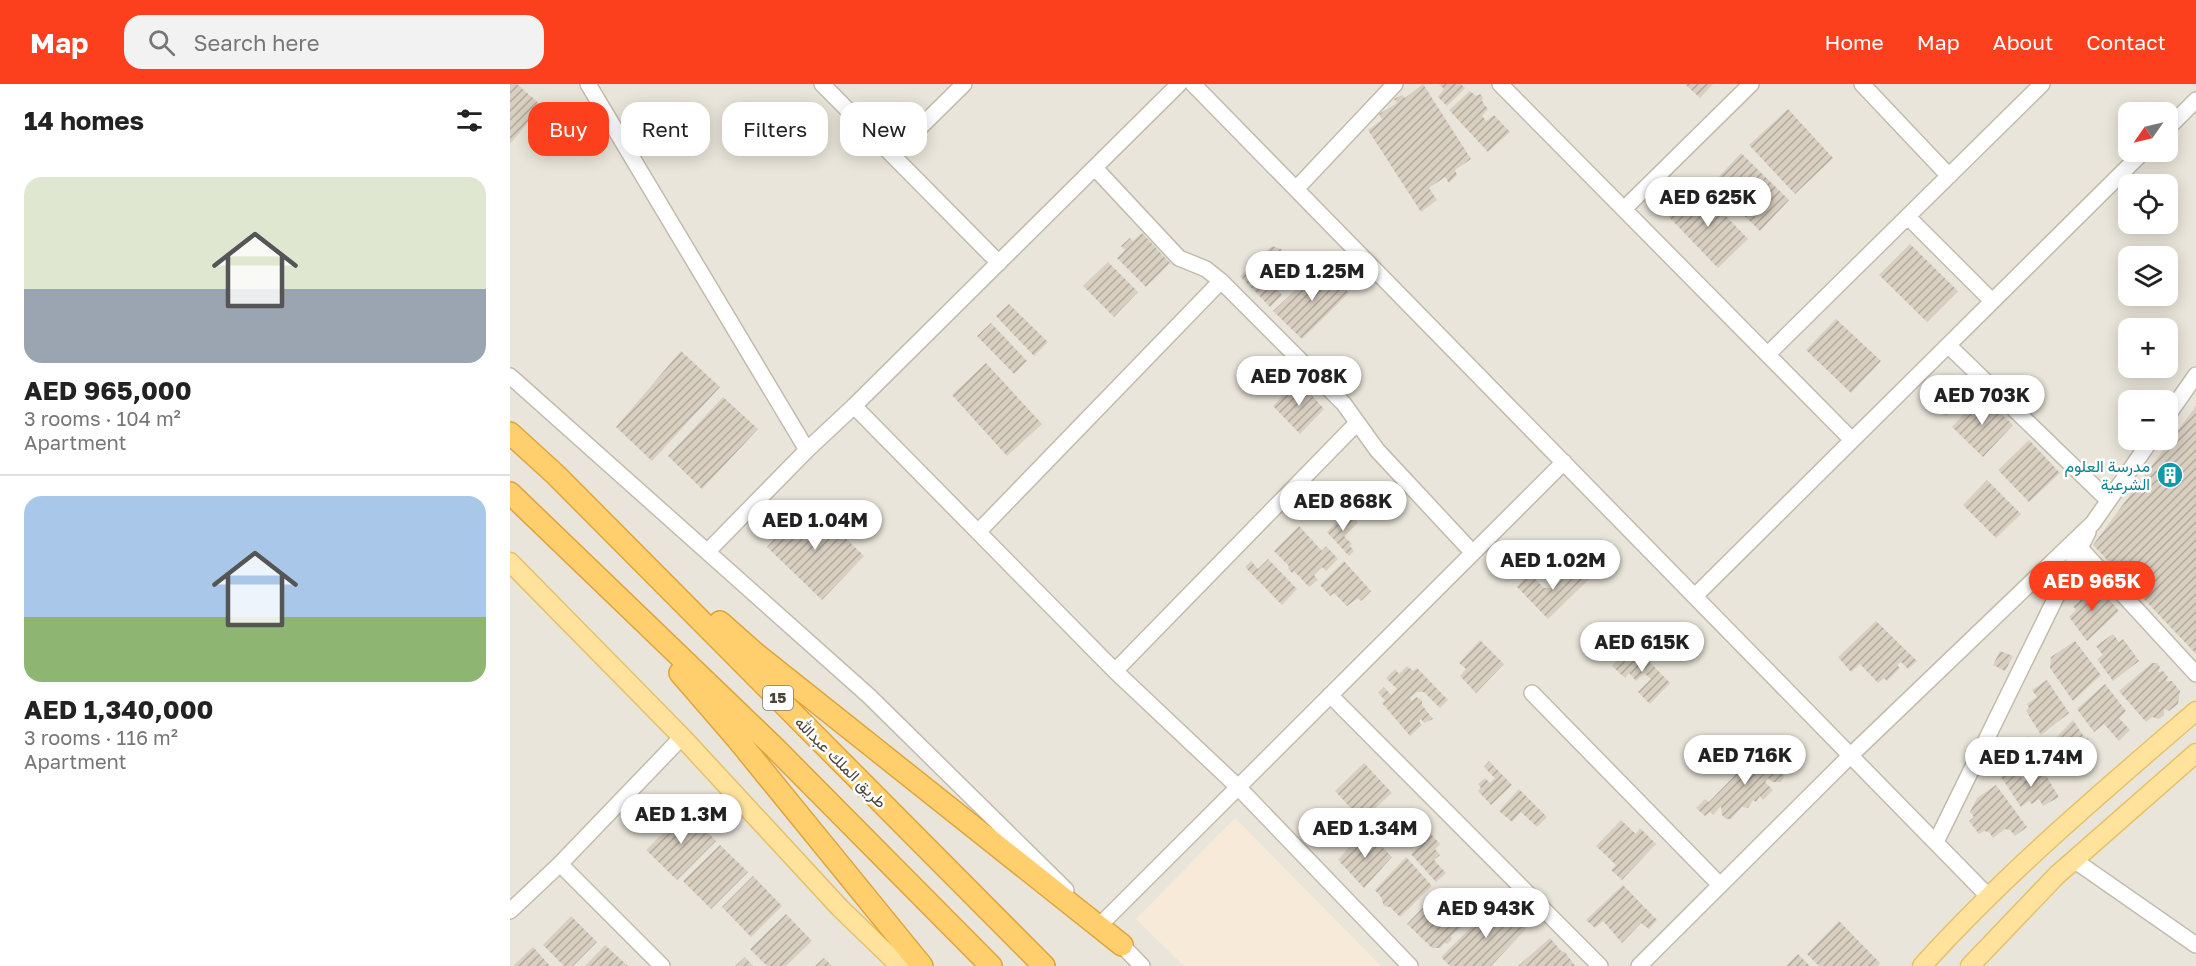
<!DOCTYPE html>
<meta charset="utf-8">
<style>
:root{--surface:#fff;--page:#f2f2f2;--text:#222;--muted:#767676;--line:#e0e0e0;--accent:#fc3f1d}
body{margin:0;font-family:"Golos Text",Vazirmatn,sans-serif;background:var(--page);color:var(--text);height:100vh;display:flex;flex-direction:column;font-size:22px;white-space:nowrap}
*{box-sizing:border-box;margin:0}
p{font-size:20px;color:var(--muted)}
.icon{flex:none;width:33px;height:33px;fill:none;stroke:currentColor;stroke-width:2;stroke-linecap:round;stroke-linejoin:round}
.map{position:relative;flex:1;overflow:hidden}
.panel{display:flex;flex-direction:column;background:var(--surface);width:510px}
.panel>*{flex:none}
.banner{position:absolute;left:18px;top:18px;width:570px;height:54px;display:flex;gap:12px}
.needle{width:39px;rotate:236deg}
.buttons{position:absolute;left:1608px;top:18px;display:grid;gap:12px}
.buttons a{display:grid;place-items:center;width:60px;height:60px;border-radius:12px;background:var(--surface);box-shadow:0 3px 15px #0003;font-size:30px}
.price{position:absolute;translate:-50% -51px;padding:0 14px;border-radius:21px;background:#fff;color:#222;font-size:20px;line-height:39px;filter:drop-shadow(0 2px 3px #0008)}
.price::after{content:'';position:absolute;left:50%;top:36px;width:18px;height:14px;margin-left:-9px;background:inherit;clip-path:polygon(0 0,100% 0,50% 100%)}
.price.selected{background:var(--accent);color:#fff}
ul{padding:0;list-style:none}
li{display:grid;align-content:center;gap:12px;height:318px;padding:0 24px}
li+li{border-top:2px solid var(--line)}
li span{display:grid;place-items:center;height:186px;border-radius:18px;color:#555}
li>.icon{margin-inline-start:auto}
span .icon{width:108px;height:108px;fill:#fffc;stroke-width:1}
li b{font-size:26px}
h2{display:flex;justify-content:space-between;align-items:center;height:72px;padding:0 24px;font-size:26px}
.pill{padding:0 21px;border-radius:18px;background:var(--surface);box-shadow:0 3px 15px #0003;font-size:21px;line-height:54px}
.pill.selected{background:var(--accent);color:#fff}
header{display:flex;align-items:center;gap:36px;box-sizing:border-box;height:84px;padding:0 30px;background:var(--accent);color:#fff}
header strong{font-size:28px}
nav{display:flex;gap:33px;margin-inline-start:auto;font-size:21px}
.search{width:420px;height:54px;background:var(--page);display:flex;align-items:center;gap:15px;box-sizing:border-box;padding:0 21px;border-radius:18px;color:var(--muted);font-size:22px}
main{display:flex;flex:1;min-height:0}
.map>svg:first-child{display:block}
.residential{fill:#eae5da;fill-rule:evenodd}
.commercial{fill:#f7ead8}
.building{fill:url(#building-hatch)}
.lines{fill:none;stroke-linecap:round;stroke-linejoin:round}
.minor-casing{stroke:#c2bbae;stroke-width:18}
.major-casing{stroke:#e6c16a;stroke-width:21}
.highway-casing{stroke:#e0a43c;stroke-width:24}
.minor{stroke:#fff;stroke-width:15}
.major{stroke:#ffe39c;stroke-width:18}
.highway{stroke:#ffcf6e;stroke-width:21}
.labels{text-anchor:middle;stroke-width:5;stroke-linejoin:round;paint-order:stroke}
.shield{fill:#fff;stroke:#817c74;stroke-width:1.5}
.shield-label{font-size:15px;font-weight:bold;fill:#4b4439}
.culture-label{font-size:16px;fill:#0d838f;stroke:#fff;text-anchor:end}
.street-label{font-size:16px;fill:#4b4439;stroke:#fff}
</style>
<header>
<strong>Map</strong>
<div class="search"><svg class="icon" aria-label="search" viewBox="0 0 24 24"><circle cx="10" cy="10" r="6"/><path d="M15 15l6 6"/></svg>Search here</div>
<nav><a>Home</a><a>Map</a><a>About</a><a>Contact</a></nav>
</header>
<main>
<section class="panel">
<h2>14 homes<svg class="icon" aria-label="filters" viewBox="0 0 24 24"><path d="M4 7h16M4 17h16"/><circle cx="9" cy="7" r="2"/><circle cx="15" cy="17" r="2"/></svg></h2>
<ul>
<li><span style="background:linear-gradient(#dfe7d0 60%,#9aa5b1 0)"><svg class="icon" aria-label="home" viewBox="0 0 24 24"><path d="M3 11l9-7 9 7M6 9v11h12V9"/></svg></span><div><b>AED 965,000</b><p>3 rooms · 104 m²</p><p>Apartment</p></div></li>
<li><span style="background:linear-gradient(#a9c7e8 65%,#8fb573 0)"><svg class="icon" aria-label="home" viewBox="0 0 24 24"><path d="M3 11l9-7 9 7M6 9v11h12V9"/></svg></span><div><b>AED 1,340,000</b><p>3 rooms · 116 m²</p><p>Apartment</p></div></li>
</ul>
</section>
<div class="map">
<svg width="1686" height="882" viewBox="0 0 1686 882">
<defs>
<pattern id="building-hatch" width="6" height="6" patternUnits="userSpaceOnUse" patternTransform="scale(1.5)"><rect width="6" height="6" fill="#d8cfc1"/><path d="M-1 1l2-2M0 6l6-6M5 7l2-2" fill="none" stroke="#b1aa9e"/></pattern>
</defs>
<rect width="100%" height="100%" fill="#f6f3ec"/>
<!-- residential -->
<path class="residential" d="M0 0H1686V882H0ZM1618 28H1658V68H1618ZM1618 100H1658V140H1618ZM1618 172H1658V212H1618ZM1618 244H1658V284H1618ZM1618 316H1658V356H1618Z"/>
<!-- commercial -->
<path class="commercial" d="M725 734 871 882H674L626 835Z"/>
<!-- building -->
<path class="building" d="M0 0H7L32 22 0 60Z
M913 0 961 75 945 86 947 91 939 99 935 93 919 104 927 116 911 128 858 46 872 36 869 30 887 19 884 15 892 11 895 14Z
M929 0H951L955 4 937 22 928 13 934 5Z
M1175 0H1203L1190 14Z
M960 7 966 12 970 10 973 13 972 17 978 25 972 32 976 37 984 31 1000 48 978 68 939 26Z
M1278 25 1323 74 1285 110 1239 61Z
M1231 69 1279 116 1250 147 1202 100Z
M1189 104 1238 155 1208 184 1159 133Z
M632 149 660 179 636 203 607 174 615 166 611 162 620 154 623 157Z
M1400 160 1448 207 1417 238 1369 191Z
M762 162 771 165 775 176 782 171 788 177 780 184 787 185 790 194 781 203 778 199 768 206 772 211 760 223 730 192Z
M598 178 628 208 604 233 573 202Z
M813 180 839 209 792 255 763 227Z
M499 220 538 258 524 272 486 232Z
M1326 235 1371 277 1341 309 1296 266Z
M481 239 517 277 504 290 467 252Z
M171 267 210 303 142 377 106 343Z
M476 279 532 340 497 372 442 311Z
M788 296 814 325 790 350 763 322Z
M1434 309 1447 322 1436 332 1423 319Z
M1471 311 1503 341 1473 373 1442 343Z
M213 313 248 345 192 405 158 372Z
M1686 322V570L1583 461Z
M1519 356 1550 389 1519 418 1488 386Z
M1477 396 1511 430 1486 454 1453 421Z
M298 418 354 472 312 516 257 463Z
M837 427 848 438 834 452 842 460 840 462 844 467 839 472 817 448Z
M789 442 812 467 816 462 828 475 816 487 812 483 804 491 808 496 799 503 784 487 782 489 778 485 779 482 764 467Z
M1079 468 1093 483 1085 492 1070 476Z
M758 475 787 505 772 521 735 483 741 477 748 485Z
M834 477 861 507 851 517 848 514 837 522 824 509 820 512 810 501Z
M1065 481 1079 495 1038 535 1007 503 1019 489 1034 504H1044Z
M1581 497 1594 514 1596 512 1609 527 1577 557 1559 533 1566 526 1563 522 1570 517V511H1576L1572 504Z
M1366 537 1407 577 1398 585 1391 578 1387 581 1390 584 1377 597 1374 594 1368 599 1350 580 1341 588 1328 573Z
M1603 550 1609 558 1613 555 1629 577 1603 597 1587 575 1593 571 1586 562Z
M970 556 994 580 966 609 950 592 956 585 949 579Z
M1565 557 1591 591 1563 617 1540 584 1541 573Z
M1123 561 1160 599 1140 620 1128 608 1141 595 1134 589 1126 597 1119 589 1115 594 1102 582Z
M1490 567 1503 572 1495 587 1483 581Z
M1642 579H1647L1650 583 1648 588 1653 587 1658 593 1656 597H1662L1670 607 1668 620 1659 627 1654 625V631L1649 635 1642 633 1636 638 1609 607Z
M897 582 903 587 907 584 938 616 930 624 914 608H907L900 614 902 617 906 613 912 616V621L923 635 914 639 911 635 909 637 912 641 900 652 872 619 875 616 868 609 874 603 881 611 887 605 876 594 885 585 889 590Z
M1537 596 1559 629 1531 651 1516 627 1519 624 1517 620 1527 613 1522 606Z
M1595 600 1616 627 1609 634 1620 646 1609 657 1594 640 1584 648 1567 625Z
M1563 636 1575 654 1579 655 1577 659 1567 665 1570 668 1562 674 1559 670 1549 676 1540 660Z
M1519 652 1535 677 1520 687 1515 679 1508 684 1497 667Z
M1248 662 1273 685 1274 693 1271 698H1262L1258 694 1255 698 1263 706 1253 716 1250 712 1246 718 1243 716 1238 724 1232 723 1221 735H1216L1212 731 1211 722 1203 731 1200 728 1195 732 1186 724 1195 715 1199 718 1240 676 1238 674Z
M979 677 1002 701 981 721 968 707 971 704 968 700 975 694 980 699 985 694 974 683Z
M854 679 882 709 852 736 825 707Z
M1532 685 1549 713 1533 722 1529 715 1522 720 1519 717 1511 723 1491 693 1499 688 1510 691 1514 697Z
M1486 701 1517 743 1505 752 1500 746 1495 745 1483 754 1479 748 1474 747 1469 750 1459 737 1464 733 1460 728 1467 714Z
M1009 705 1037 733 1027 743 1011 728 1002 738 989 727Z
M176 726 206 757 167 796 136 766Z
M1111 736 1126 750 1130 744 1146 760 1112 796 1101 786 1106 781 1086 762Z
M855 746 882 773 854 804 828 776Z
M921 750 930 760 925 765 930 771 924 776 936 789 926 798 901 770Z
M210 761 238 788 201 825 173 797Z
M896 773 922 802 890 833 880 823 874 822 871 813 865 806Z
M243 792 272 822 241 853 212 823Z
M1113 801 1147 836 1139 845 1131 839 1112 859 1093 837 1085 844 1076 836Z
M926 810 956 839 941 852 942 855 937 860 934 859 930 864H922L897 840Z
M989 816 1016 845 981 882H940L931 873Z
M276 830 302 857 276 882H257L240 865Z
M61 832 87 858 63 882H54L33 861Z
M1329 837 1370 879 1367 882H1309L1297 870Z
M1040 854 1051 867 1055 868 1065 882H1008Z
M95 861 118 882H75Z
M23 863 40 882H3Z
M1288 870 1300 882H1276Z
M235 873 243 882H225Z
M314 874 322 882H305Z"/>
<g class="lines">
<!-- minor casing -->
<g class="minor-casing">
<path id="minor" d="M78 0 297 366
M312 0 489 179
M683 0 1479 813
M990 0 1342 356
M1352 0 1439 92
M1658 44 1686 16
M382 71 454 0
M585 84 669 174 696 185 711 197 834 320 867 366 963 469
M786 105 885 0
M1114 125 1241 0
M1398 133 1482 217
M1439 262 1598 416
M1258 270 1532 0
M0 292 359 612 556 806
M344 322 605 587 728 703 900 882
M1658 331 1686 291
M468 448 711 197
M1570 464 1686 590
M198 467 297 366 344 322 669 0
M1185 512 1633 68
M605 587 847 339
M1022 609 1210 801
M820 611 1090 882
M1426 758 1578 448
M1564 776 1686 861
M0 827 50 780
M591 840 1054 378
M605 854 632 882
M152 882 50 780 172 653
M1129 882 1341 671 1583 439 1641 356"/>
</g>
<!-- major casing -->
<g class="major-casing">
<path id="major" d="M0 478 172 653 330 824 390 882
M1412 882C1496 789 1592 708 1686 627
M1460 882 1547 791 1686 669"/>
</g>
<!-- highway casing -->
<g class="highway-casing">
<path id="highway" d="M0 349 46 391 534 882
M0 409 266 665 481 882
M210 538 246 570 612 861
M170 589 228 656 412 882"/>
</g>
<!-- minor -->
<use href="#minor" class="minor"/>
<!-- major -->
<use href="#major" class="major"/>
<!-- highway -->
<use href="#highway" class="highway"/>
</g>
<!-- icons -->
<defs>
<g id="building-disc" transform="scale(1.35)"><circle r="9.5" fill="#0f9aa8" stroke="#fff"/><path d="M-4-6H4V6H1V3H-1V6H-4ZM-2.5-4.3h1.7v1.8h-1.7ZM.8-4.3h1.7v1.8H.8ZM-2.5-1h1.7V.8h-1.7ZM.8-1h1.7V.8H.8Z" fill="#fff"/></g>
</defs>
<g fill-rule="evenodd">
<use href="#building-disc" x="1660" y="391"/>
</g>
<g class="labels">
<!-- shield labels -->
<rect class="shield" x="253" y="602" width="30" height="24" rx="4.5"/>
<g class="shield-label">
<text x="268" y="619">15</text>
</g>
<!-- culture labels -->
<g class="culture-label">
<text x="1640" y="388">مدرسة العلوم<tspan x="1640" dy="18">الشرعية</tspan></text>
</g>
<!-- street labels -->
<g class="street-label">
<text transform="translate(331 678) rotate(45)" y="6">طريق الملك عبدالله</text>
</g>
</g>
</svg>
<div class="buttons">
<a><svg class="needle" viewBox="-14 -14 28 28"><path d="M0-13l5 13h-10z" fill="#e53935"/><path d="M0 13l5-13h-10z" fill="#767676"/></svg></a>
<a><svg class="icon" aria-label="locate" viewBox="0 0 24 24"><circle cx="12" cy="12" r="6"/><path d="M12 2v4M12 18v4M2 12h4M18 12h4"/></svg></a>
<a><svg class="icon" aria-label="layers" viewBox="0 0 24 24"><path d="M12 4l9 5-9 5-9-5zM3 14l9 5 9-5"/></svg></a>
<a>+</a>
<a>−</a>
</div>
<b class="price" style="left:1198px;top:144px">AED 625K</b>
<b class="price" style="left:802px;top:218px">AED 1.25M</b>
<b class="price" style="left:789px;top:323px">AED 708K</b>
<b class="price" style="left:1472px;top:342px">AED 703K</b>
<b class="price" style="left:833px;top:448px">AED 868K</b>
<b class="price" style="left:305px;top:467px">AED 1.04M</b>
<b class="price" style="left:1043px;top:507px">AED 1.02M</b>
<b class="price selected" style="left:1582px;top:528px">AED 965K</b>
<b class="price" style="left:1132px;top:589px">AED 615K</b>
<b class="price" style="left:1235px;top:702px">AED 716K</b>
<b class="price" style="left:1521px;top:704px">AED 1.74M</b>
<b class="price" style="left:171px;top:761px">AED 1.3M</b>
<b class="price" style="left:855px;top:775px">AED 1.34M</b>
<b class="price" style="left:976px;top:855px">AED 943K</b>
<div class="banner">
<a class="pill selected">Buy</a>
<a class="pill">Rent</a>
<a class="pill">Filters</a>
<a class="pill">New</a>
</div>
</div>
</main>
